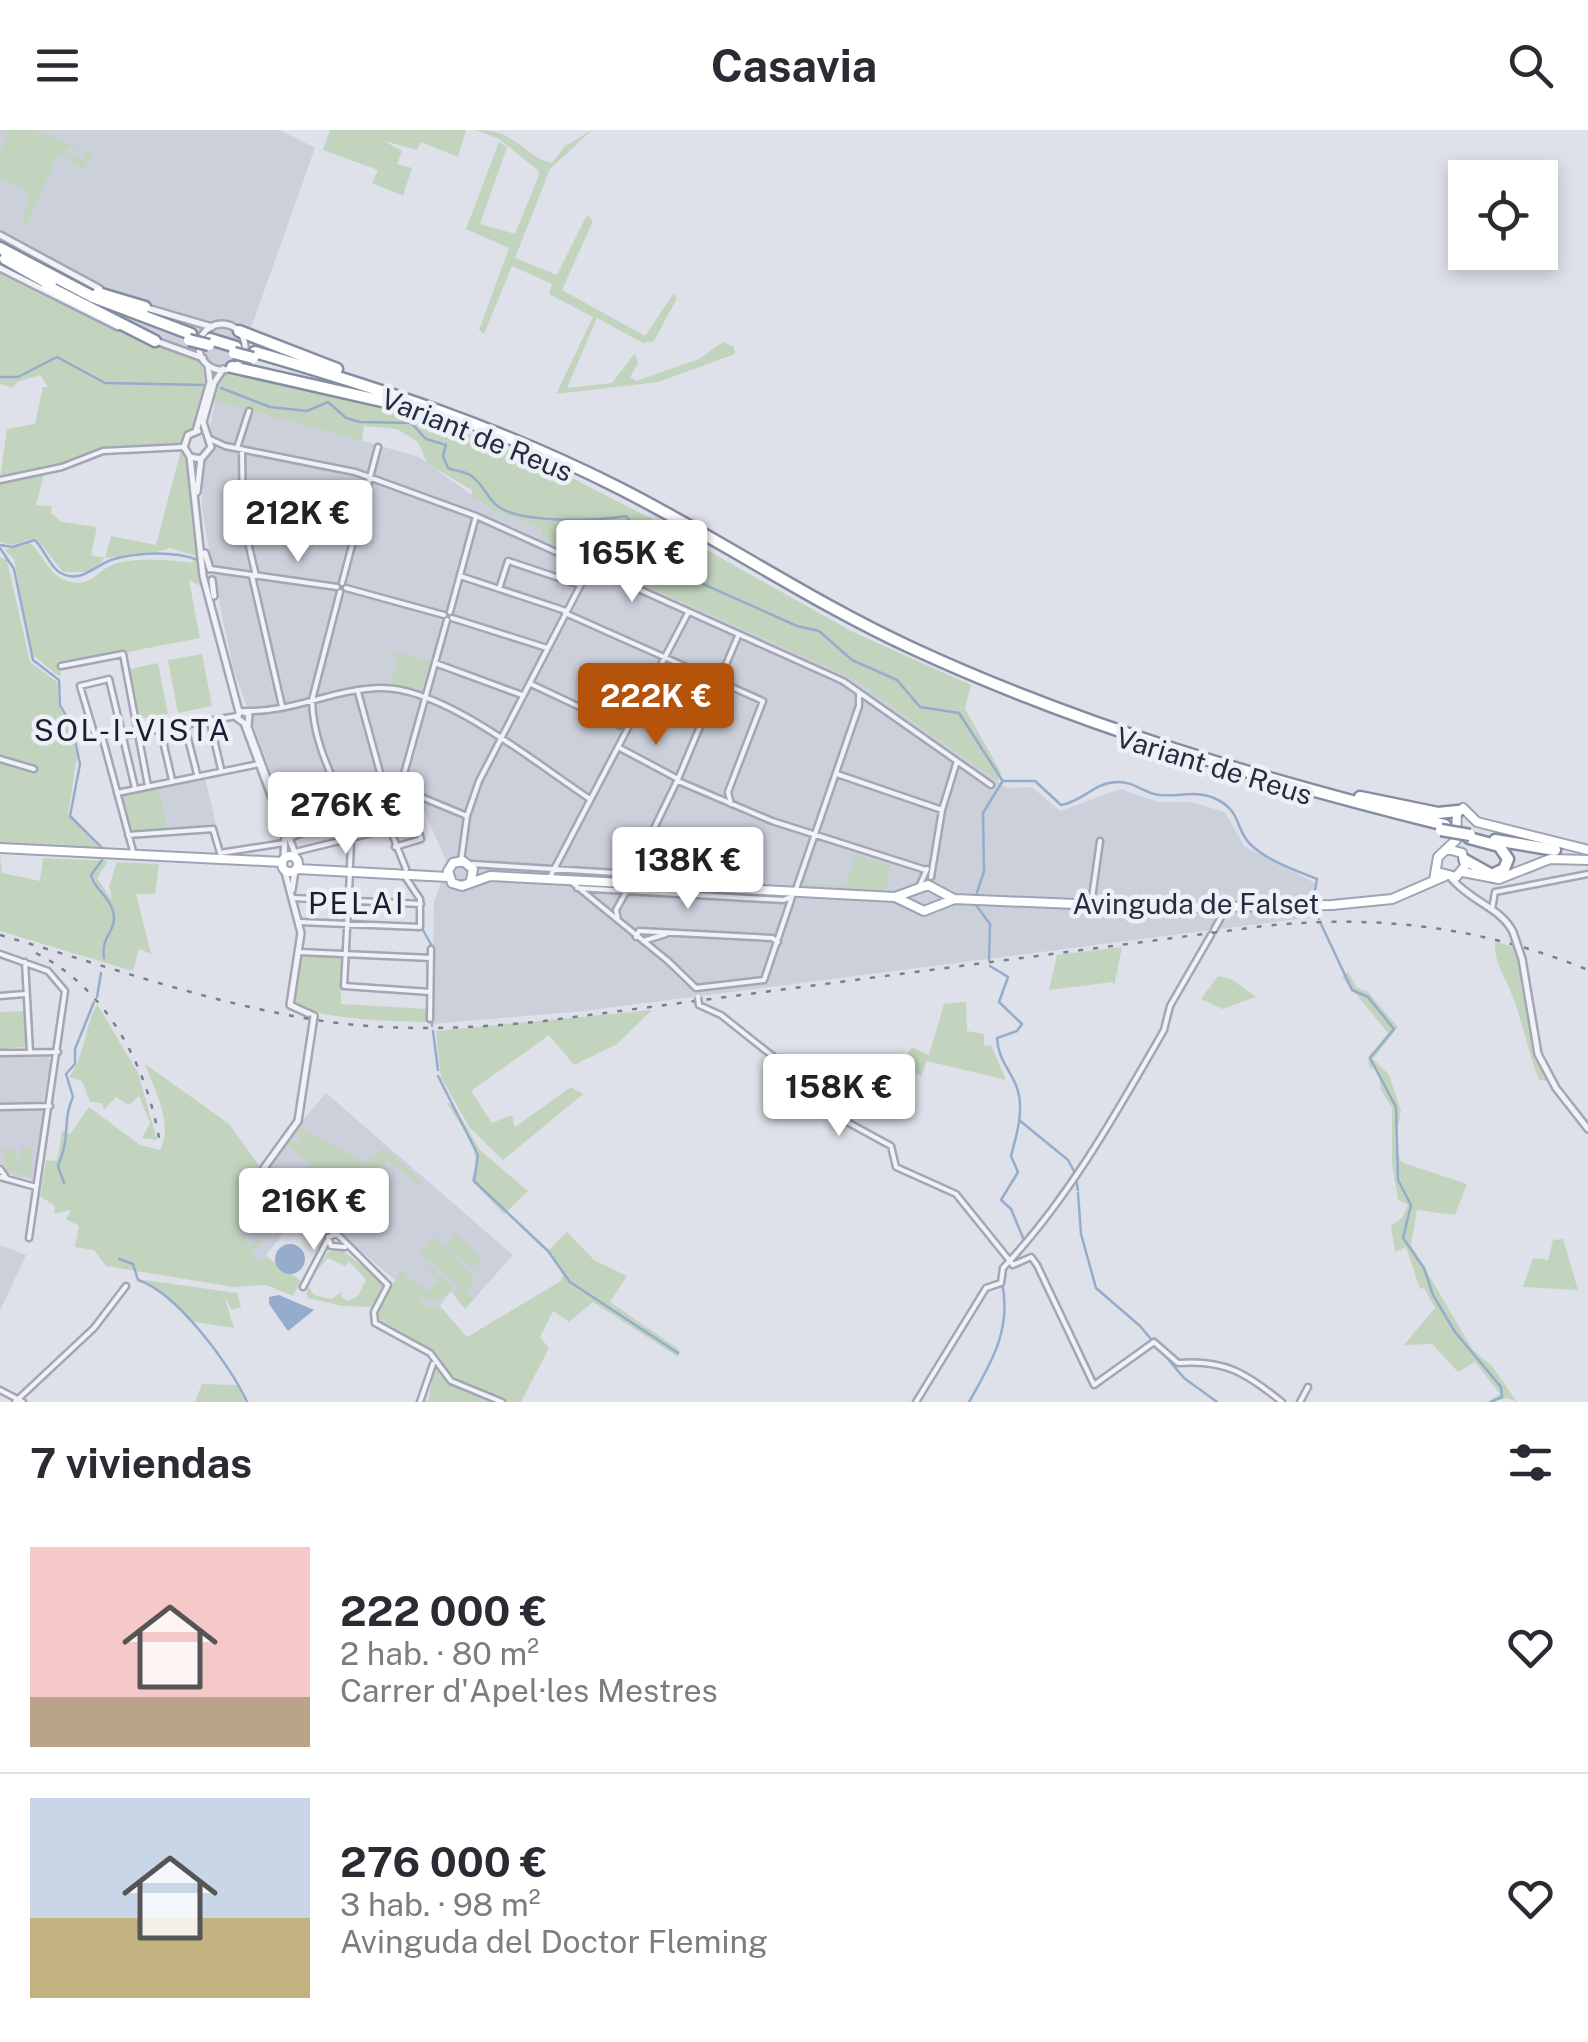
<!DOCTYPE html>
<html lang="es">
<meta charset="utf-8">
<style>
:root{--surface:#fff;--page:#f2f2f3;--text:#2b2b33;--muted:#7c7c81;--line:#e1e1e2;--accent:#b45309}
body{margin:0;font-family:"Public Sans",sans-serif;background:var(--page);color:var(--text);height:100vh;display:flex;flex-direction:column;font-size:38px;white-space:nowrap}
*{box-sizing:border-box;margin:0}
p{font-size:32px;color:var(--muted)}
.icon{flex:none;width:55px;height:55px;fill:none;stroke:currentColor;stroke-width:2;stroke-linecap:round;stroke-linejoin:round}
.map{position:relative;height:1272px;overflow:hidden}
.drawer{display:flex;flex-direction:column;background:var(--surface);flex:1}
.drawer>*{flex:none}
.fabs{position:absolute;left:1448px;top:30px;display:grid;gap:20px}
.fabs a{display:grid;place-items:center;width:110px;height:110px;border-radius:0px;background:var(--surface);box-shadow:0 5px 15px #0003;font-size:50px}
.price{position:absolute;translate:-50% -85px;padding:0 22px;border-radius:10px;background:#fff;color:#222;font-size:32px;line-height:65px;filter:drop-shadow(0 2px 5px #0008)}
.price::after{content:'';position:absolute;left:50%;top:60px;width:30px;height:22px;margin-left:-15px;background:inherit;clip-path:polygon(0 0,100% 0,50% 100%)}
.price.on{background:var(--accent);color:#fff}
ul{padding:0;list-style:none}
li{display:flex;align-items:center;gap:30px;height:250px;padding:0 30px}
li+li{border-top:2px solid var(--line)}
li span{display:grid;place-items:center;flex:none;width:280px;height:200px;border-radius:0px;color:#555}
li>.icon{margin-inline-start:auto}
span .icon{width:120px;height:120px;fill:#fffc;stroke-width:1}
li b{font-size:42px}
h2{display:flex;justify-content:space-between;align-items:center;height:120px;padding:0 30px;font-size:42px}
header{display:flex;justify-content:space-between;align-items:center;height:130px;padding:0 30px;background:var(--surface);font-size:45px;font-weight:700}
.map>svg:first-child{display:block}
.built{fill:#cbd0db}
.green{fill:#c2d4be}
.water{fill:#95accd}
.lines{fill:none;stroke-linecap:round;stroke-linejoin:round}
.stream{stroke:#95accd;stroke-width:2.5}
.minor-casing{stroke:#a3a7b3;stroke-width:9}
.tertiary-casing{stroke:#a3a7b3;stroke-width:10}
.primary-casing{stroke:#9ca4b6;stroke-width:12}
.motorway-casing{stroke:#848da1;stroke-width:15}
.minor{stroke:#f1f2f7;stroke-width:4}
.tertiary{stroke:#f1f2f7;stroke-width:5}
.primary{stroke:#fff;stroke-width:8}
.motorway{stroke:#fff;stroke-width:10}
.rail{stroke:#767f94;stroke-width:2.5;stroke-dasharray:5 10;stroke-linecap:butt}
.minor-bridge-casing{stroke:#a3a7b3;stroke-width:9;stroke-linecap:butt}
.tertiary-bridge-casing{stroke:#a3a7b3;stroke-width:10;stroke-linecap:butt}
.motorway-bridge-casing{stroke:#848da1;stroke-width:15;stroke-linecap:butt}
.minor-bridge{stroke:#f1f2f7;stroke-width:4}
.tertiary-bridge{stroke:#f1f2f7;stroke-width:5}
.motorway-bridge{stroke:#fff;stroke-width:10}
.labels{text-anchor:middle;stroke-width:9;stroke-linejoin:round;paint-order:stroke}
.street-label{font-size:28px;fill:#252d41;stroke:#edf0f6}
.neighbourhood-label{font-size:30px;letter-spacing:2.5px;fill:#181f32;stroke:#edf0f6}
</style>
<header><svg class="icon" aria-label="menu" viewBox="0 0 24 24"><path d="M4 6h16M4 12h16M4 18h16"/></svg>Casavia<svg class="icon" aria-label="search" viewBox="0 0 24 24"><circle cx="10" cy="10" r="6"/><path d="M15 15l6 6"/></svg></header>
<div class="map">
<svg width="1588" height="1272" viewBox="0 0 1588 1272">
<rect width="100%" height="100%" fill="#dee1e9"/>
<!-- built -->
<path class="built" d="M0 0H280L315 18 225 271 419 327 494 381 540 397 543 409 853 549 998 652 1008 658 1032 657 1060 681 1120 659 1158 672H1191L1225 682 1244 716 1315 753 1309 771 1313 787 583 881 432 894 434 773 447 733 420 672 396 664 293 705 233 538 211 432 202 379 203 335 218 255 199 231 107 197 0 142Z
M204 643 217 699 169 702 157 654Z
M0 927H48L51 932 43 973 0 974Z
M326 963 513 1125 465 1179 451 1161 438 1179 427 1177 266 1041V1033Z
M40 980 44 983 33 1050 9 1045 0 1034V981Z
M271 1052 303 1078 260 1133 226 1107Z
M0 1115 26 1125 0 1181Z"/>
<!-- green -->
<path class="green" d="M1 0H35L91 24 84 40 69 32 71 26 82 30 85 24 68 17 64 23 68 28 58 24 27 94 23 93 29 62 0 48V22L8 3Z
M330 0H466L458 27 421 12 417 20 384 11 402 21 397 34 412 38 403 66 372 53 378 40 323 20Z
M476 0C519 0 523 27 552 33L565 16 592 0 550 39 515 128 557 145 587 85 593 91 562 160 645 206 673 164 677 168 654 211 643 213 597 188 567 258 612 253 635 223 638 233 630 247 636 251 699 229 723 212 734 217 735 224 658 252 556 264 593 187 549 164 552 154 512 136 484 204 479 200 509 118 466 99 499 12 507 17 480 94 515 104 539 45 538 40 499 9Z
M0 142 107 197 199 231C208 244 205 282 195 296 189 304 183 303 179 315L104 319 63 335 0 349 7 299 35 294 43 257H48L40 245 17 252 13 258 0 254Z
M234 239 390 275 539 331 648 387 851 501 971 555 965 579 1001 642 998 652 853 549 543 409 540 397 494 381 471 365 473 361 427 333 418 312 397 299 364 296 362 311 213 270 220 246Z
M181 320 190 332 191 388 203 457 189 450 200 508 60 535 61 546 56 544 32 524 14 429 5 420 30 413C42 423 48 442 62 449 90 461 93 443 112 435 130 427 173 430 192 433L196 426 170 418 147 425 105 428 90 442H63L36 408 11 415 0 412V352L44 344 36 375 52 376 51 383 62 392 97 397 91 425 105 428 111 406 156 415Z
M0 427 7 430 30 532 57 552 59 576 70 596 77 627 68 685 100 719 0 714Z
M391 521 431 531 422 561 391 554 398 529Z
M202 524 212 576 178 583 168 530Z
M158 533 168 584 140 589 130 539Z
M671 534 687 543 663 591 641 580 665 535Z
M157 654 169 702 128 705 117 663Z
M0 725 2 743 40 751 43 728 108 731 97 748 112 770 118 797 109 756 117 732 159 734 155 764H136L151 824 139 819 133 841 0 801Z
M856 725 891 736 885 763 803 759 805 749 808 754 845 755Z
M1495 812 1515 817 1530 904 1547 951 1539 950C1527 920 1522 887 1509 858 1502 841 1494 831 1495 812Z
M1122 817 1114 857 1113 852 1049 860 1057 825Z
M302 825 341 828V874L428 879V892C399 892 309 889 292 872Z
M1348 842 1357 858 1367 861 1398 897 1373 929 1389 945 1401 981 1395 1011 1401 1032 1467 1054 1455 1085 1417 1080 1411 1115 1473 1220 1492 1236 1517 1272 1507 1268 1487 1272 1500 1264 1475 1232 1458 1242 1432 1214 1404 1215 1435 1178 1424 1158 1420 1159 1406 1117 1395 1122 1391 1096 1402 1088 1408 1075 1398 1070 1392 1034V978L1381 960 1378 941 1369 937 1368 927 1388 903 1342 847Z
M1218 846 1231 849 1256 867 1222 879 1201 869Z
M966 872 967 901 984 904V916L991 915 1006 950 927 931 921 946 901 934 912 917 929 925 944 874Z
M97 874 138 943 157 1010 142 1008 150 993 139 966 129 975 116 967 104 980 102 973 90 972 82 951 69 947C85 927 84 898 97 874Z
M652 880 617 914 574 935 549 905 471 961 492 993 512 985 515 997 571 957 583 964 503 1030 470 998 441 948 436 901Z
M25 881V917L0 919V882Z
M145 934 229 994 271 1052 243 1087 239 1102 243 1106 253 1099 245 1107 249 1118 274 1096 278 1105 271 1099 251 1125 260 1133 266 1126 301 1151 293 1166 266 1155 233 1157 106 1136 94 1120 75 1117 79 1096 66 1089 71 1080 54 1084 55 1076 40 1066 46 1030 57 1031 62 1001 70 1004 89 977 140 1015 160 1020C174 995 154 958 145 934Z
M447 973 453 974 480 1020 528 1061 504 1084 471 1050C486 1021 461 998 447 973Z
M300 997 367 1034 379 1022 375 1013 378 1012 380 1021 385 1017 422 1053 420 1057 388 1030 379 1042 391 1047H365L370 1038 363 1035 358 1043 364 1047 359 1046 347 1064 333 1050 323 1049 316 1055 303 1046 309 1033 286 1014 290 1010 299 1014 304 1009 296 1004Z
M22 1017 32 1018 31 1047 5 1040 3 1019H16L18 1036Z
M567 1102 594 1130 627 1146 610 1172 680 1220 678 1227 593 1172 569 1192 553 1181 540 1207 549 1218 521 1272H504L456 1251 429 1220 376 1192 375 1185 401 1140 407 1144 400 1156 408 1147 427 1162 438 1150 421 1129 454 1158 437 1172 424 1167 420 1171 427 1177 440 1176 467 1207 561 1151 563 1145 548 1121Z
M456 1104 482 1127 472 1139 445 1117Z
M433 1106 475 1148 467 1162 474 1169 465 1179 454 1164 459 1159 456 1152 420 1124Z
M1563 1109 1578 1160 1523 1157 1533 1128 1548 1130 1553 1110Z
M341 1119 384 1153 373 1177 343 1176 307 1168V1155L314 1165 331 1169 342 1162 341 1166 348 1171 358 1166 366 1150 349 1131 345 1136 328 1128 316 1141 328 1122Z
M137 1149 237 1163 241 1177 232 1180 224 1166 234 1198 189 1191 169 1167Z
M435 1237 451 1253 500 1272H423L428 1270Z
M202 1254 237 1255 245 1272H195Z"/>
<!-- water -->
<path class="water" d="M275 1129a15 15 0 1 1 30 0a15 15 0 1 1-30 0Z
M279 1165 314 1180 288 1201 269 1174V1167Z"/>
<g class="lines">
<!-- stream -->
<path class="stream" d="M0 247H18L57 227 105 253 204 255
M221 258 270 277 307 281 328 272 346 288 360 292 411 293 426 309 446 315 443 326 448 338C455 341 463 341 470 345 484 353 487 371 502 379 528 393 597 391 626 386L650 418 688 437 703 454 797 496 819 501 852 530 897 550 920 577 959 583 1002 650
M0 415 12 417 35 410C44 419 49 435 59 442 80 455 94 436 111 430 136 422 174 421 198 430
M0 418 14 439 33 530 59 550 60 575 72 596 80 634 70 686 103 719
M1004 651H1035L1061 675C1082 672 1095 652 1117 652 1130 651 1141 660 1154 664 1173 669 1195 659 1214 668 1243 681 1234 699 1251 715 1268 731 1297 741 1317 749L1313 771
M102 730 91 745C95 762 113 767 114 788 114 804 101 806 104 828
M976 766 984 741 983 683 1002 652
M976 775 990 794 989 830
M1314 779 1319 789
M1321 794 1352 860 1368 867 1394 899 1370 928 1396 977 1398 1050 1411 1075 1403 1108 1424 1138 1433 1165 1455 1202 1501 1257 1502 1267 1491 1272
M423 800 433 818
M990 836 1008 847 999 872 1022 894 1017 901 997 908C998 931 1012 941 1018 961 1024 982 1016 1007 1011 1026L1018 1042 1001 1070 1011 1079 1024 1110
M97 867 101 843
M432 896V893
M433 901 438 940
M438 946 478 1025 474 1051 548 1121 570 1152 678 1223
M1019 990 1068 1030 1076 1045
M1076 1049 1078 1060
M64 1053 58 1036C71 1006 62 991 73 967L66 944 75 934V919L94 872
M1078 1063 1081 1104 1096 1158 1140 1196 1184 1248 1217 1272
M119 1129 133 1134 138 1150C176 1162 230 1234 247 1272
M1010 1132 1025 1117
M969 1272C991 1233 1012 1200 1002 1152"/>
<!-- minor casing -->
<g class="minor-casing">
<path id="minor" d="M210 309 225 316 355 342 476 386 843 551 991 655
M237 318 249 281
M242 319 243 391 256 446
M0 350 62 337 103 321 184 317
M211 439 337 457
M252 446 282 576
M460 446 566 481
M342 453 378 317
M346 458 444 485
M499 459 508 431 580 455
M340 462 312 570C313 613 333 648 350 687
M450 482 476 386
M565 483 763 571 728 662 731 674
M452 488 547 518
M447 490 402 651 409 662 467 686
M435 533 522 565
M61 536 123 524 148 656
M531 554 620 596 630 593
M245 581C291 583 336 558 382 558 445 558 538 635 590 669
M210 592 221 639
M185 597 197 644
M120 602 95 606 80 556 109 549 135 658
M161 602 172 650
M102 606 134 725
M122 606 237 586
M618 617 678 649
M0 629 34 639
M837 644 942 680
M678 651 772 691 926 740
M117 663 259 634
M380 674 406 739
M384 687 411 679 421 709 395 717
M128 705 213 699 220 723 284 713
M290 708 387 668 358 562
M295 722 388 699
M461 731 467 686 479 651 590 437
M472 734 632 744
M350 736 351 711
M350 742 344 856 430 862
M931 747 942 680 957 631
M549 749 688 483
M569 750 668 831
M628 752 678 649 738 506
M919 757 927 739
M577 758 783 770 792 767
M795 762 859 576V563
M293 768 421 774
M1091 775 1100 711
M1492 779 1495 762 1588 744
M618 790 616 780 626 762
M299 792 420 797V769L406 748
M1214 800 1226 778
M636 807 639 801 772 808 778 812
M643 811 666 804
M299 822 431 828
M0 824 48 841 65 861 29 1108
M667 830 696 858
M25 832 30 922
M696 858 764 850 791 770
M0 866 25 864
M699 875 721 885 804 951 800 965 805 969 891 1016 896 1037 956 1064 1010 1131
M430 889 431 819
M0 923 58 922
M0 977 50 976
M0 1039 7 1049
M0 1047 36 1057
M345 1117 331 1116 328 1107 337 1104 388 1155 374 1182 375 1193 430 1223 451 1251 502 1272
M1010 1131 1013 1135 1031 1127 1037 1135 1094 1255 1154 1212 1178 1233C1224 1229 1246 1243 1282 1272
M303 1157 327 1111
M0 1260 23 1272
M15 1272 94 1198 126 1156
M420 1272 433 1234
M916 1272 986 1158 1001 1153 1003 1138C1068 1070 1117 982 1164 900L1170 876 1211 805
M1300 1272 1308 1257"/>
</g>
<!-- tertiary casing -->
<g class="tertiary-casing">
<path id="tertiary" d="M0 105 100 159
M0 138 118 197
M147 178 212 197
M199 217a23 23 0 1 1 46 0a23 23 0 1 1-46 0Z
M156 211 203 228
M196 301 210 252 208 236
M198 301 188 305 184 317 190 327 201 329
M190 327 203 446 239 582
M201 329 211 317 203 292 214 253 223 239
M197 362 201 329
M205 423 210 439
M212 450 214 466
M284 728 285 703 244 593 237 588 240 581 249 584 248 597 297 729
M285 742 301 803 290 875 314 886
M1452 749C1473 773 1500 777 1513 802
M292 760 295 741
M1522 829 1538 924 1556 958 1588 999
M313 893 298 991 264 1038 335 1104"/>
</g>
<!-- primary casing -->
<g class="primary-casing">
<path id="primary" d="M0 718 282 732
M282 734a8 8 0 1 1 16 0a8 8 0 1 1-16 0Z
M297 739 448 747
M448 741 452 753 462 756 490 746 895 767 924 781 952 770
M448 741 453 733 463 731 473 739 471 750
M1463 742 1499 749 1550 729 1588 730
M1441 743 1456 747 1465 736 1462 723 1448 719
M1434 750 1438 727 1456 710 1457 682 1463 678 1477 692 1588 720
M895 767 928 755 954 769 1170 778 1332 775 1392 769 1445 746"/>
</g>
<!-- motorway casing -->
<g class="motorway-casing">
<path id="motorway" d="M0 118 93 167 191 204
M5 129 51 155
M47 156 155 211
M98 163 145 177
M239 201 337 239
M210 209 236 217
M255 222C379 258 500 298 615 356 717 407 811 472 914 519 1083 597 1264 650 1445 695
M232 237 426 281
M1360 667 1438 683 1458 681
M1495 710 1555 720
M1465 730 1492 745 1504 739 1508 729 1499 716 1469 708"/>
</g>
<!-- minor -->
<use href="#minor" class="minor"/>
<!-- tertiary -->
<use href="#tertiary" class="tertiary"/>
<!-- primary -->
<use href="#primary" class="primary"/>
<!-- motorway -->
<use href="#motorway" class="motorway"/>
<!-- rail -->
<path class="rail" d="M0 805C104 835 209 873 316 890 392 902 468 899 544 891L1264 796C1377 784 1483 797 1588 840
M36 823C106 858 146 934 159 1008"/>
<!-- minor-bridge casing -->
<g class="minor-bridge-casing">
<path id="minor-bridge" d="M698 867 699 875"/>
</g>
<!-- tertiary-bridge casing -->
<g class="tertiary-bridge-casing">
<path id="tertiary-bridge" d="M1513 802 1522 829
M313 893 314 886"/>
</g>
<!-- motorway-bridge casing -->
<g class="motorway-bridge-casing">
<path id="motorway-bridge" d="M189 210 209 215
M234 223 253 228
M1441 700 1470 705"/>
</g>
<!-- minor-bridge -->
<use href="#minor-bridge" class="minor-bridge"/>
<!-- tertiary-bridge -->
<use href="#tertiary-bridge" class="tertiary-bridge"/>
<!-- motorway-bridge -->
<use href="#motorway-bridge" class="motorway-bridge"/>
</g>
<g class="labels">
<!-- street labels -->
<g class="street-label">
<text transform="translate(477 305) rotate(22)" y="10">Variant de Reus</text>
<text transform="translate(1214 636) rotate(17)" y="10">Variant de Reus</text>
<text x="1196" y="784">Avinguda de Falset</text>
</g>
<!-- neighbourhood labels -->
<g class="neighbourhood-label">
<text x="133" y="611">SOL-I-VISTA</text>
<text x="357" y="784">PELAI</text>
</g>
</g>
</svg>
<div class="fabs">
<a><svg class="icon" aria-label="locate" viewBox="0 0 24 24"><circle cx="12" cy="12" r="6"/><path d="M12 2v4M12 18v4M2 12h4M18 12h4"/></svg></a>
</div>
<b class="price" style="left:298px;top:435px">212K €</b>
<b class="price" style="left:632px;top:475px">165K €</b>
<b class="price on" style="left:656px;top:618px">222K €</b>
<b class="price" style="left:346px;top:727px">276K €</b>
<b class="price" style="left:688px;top:782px">138K €</b>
<b class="price" style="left:839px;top:1009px">158K €</b>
<b class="price" style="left:314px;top:1123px">216K €</b>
</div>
<section class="drawer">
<h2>7 viviendas<svg class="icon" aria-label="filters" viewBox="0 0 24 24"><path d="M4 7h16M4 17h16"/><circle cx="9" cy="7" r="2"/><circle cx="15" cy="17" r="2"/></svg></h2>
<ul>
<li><span style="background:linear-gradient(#f6c9c9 75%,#b9a48a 0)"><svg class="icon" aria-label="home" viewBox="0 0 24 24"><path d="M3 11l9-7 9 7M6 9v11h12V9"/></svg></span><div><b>222 000 €</b><p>2 hab. · 80 m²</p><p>Carrer d'Apel·les Mestres</p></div><svg class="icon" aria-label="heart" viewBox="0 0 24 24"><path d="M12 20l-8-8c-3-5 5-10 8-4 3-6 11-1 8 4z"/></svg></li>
<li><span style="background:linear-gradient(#c9d6e8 60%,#c2b280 0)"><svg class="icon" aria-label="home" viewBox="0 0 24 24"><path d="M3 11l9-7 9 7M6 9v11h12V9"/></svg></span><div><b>276 000 €</b><p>3 hab. · 98 m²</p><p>Avinguda del Doctor Fleming</p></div><svg class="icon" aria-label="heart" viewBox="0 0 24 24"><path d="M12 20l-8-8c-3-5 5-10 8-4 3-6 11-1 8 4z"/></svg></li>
</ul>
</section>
